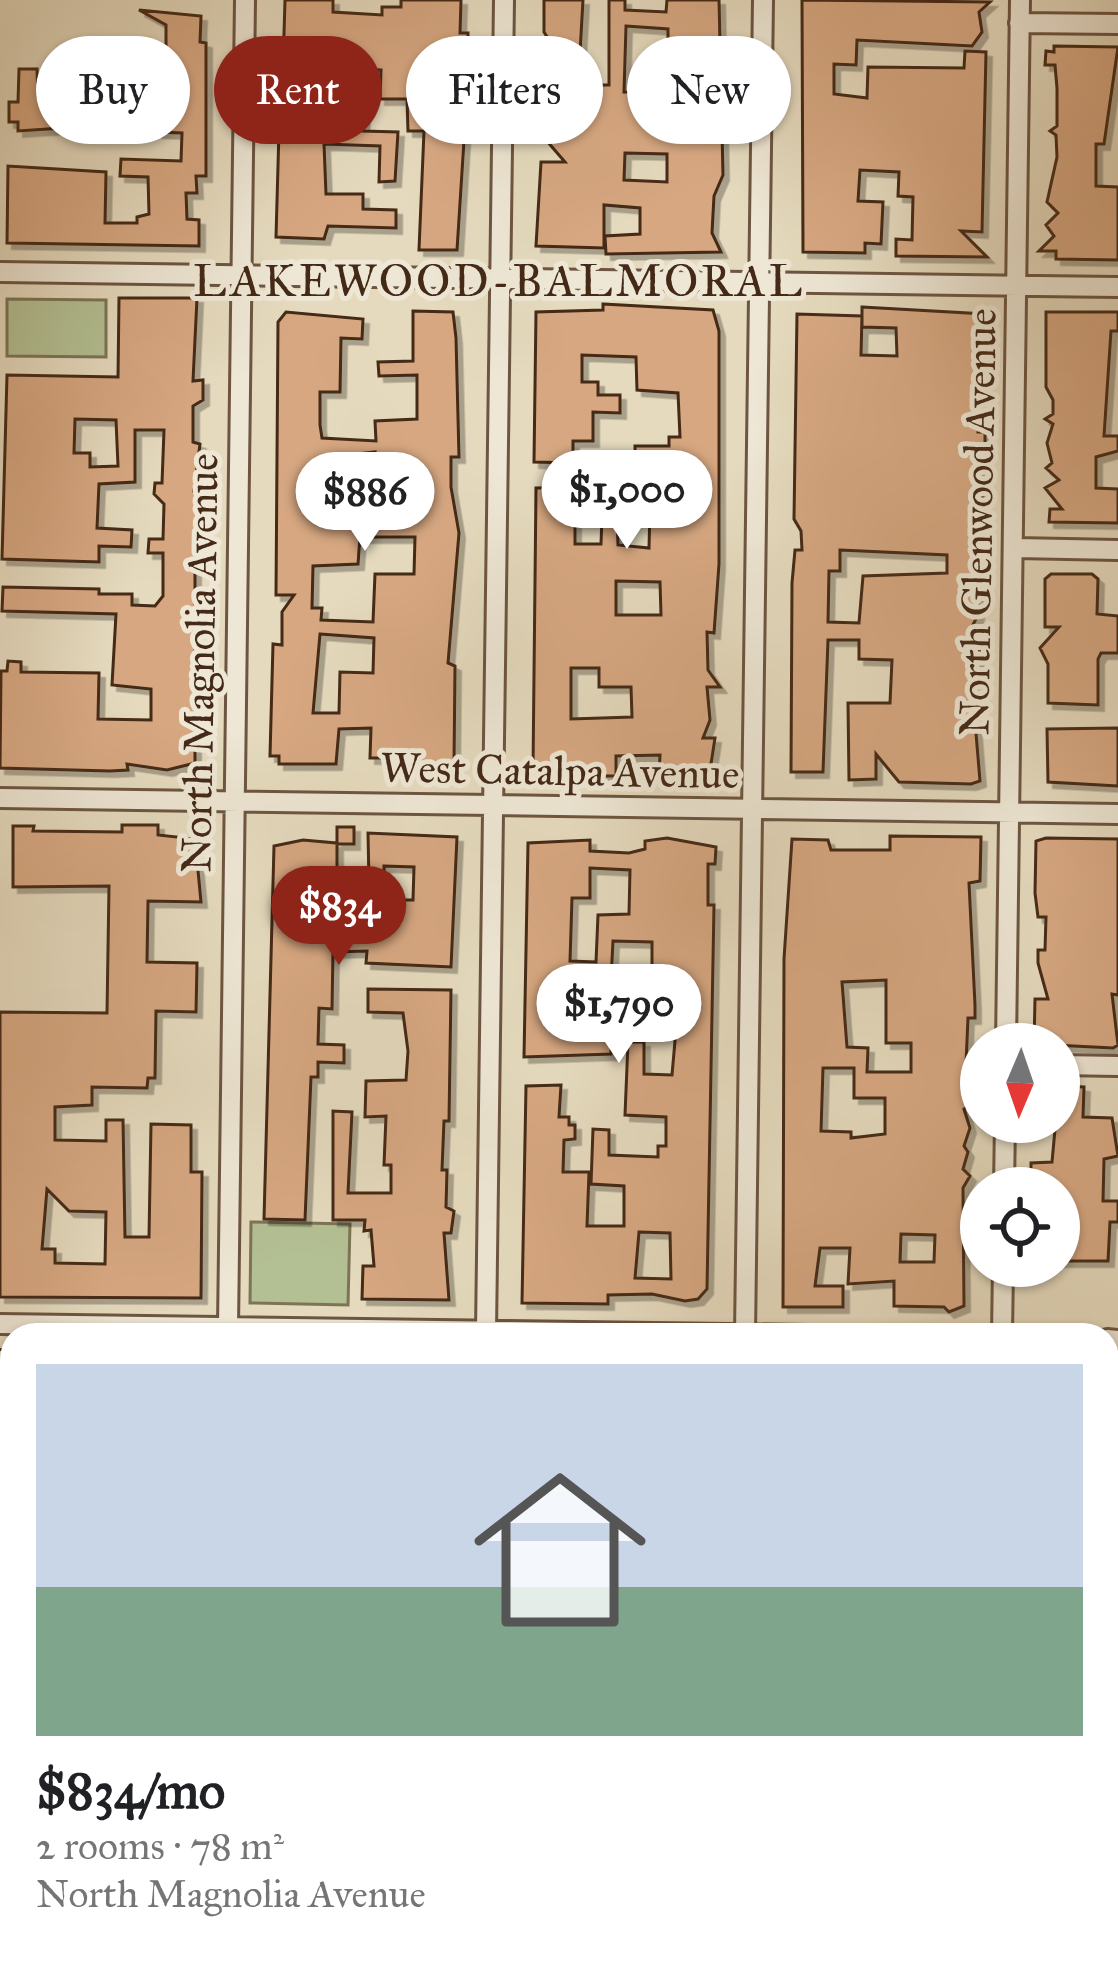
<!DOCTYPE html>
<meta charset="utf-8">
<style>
:root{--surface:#fff;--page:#f2f2f2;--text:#202124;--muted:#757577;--accent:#8f2418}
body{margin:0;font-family:"IM FELL Great Primer",serif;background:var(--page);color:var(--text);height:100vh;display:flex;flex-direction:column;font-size:45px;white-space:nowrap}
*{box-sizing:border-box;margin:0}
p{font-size:39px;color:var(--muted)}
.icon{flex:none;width:66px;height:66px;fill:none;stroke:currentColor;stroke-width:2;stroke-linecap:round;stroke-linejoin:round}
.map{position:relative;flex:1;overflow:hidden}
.panel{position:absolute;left:0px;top:1323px;width:1119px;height:660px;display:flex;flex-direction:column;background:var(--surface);border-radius:36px 36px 0 0;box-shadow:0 3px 9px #0004}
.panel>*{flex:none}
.hud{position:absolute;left:36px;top:36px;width:1047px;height:108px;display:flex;gap:24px}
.needle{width:78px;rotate:182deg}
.tools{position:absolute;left:960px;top:1023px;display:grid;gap:24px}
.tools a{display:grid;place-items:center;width:120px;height:120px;border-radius:50%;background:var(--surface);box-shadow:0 3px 9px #0004;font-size:60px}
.price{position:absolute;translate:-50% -102px;padding:0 27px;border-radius:42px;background:#fff;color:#222;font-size:39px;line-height:78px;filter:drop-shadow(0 3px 6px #0008)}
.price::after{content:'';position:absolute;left:50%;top:72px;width:36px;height:27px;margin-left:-18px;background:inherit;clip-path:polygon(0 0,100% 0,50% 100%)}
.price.active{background:var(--accent);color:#fff}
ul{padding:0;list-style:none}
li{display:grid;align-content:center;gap:24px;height:636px;padding:0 36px}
li span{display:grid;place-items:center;height:372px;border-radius:0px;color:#555}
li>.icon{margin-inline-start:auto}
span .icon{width:216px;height:216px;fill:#fffc;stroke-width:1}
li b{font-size:51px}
.pill{padding:0 42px;border-radius:54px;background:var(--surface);box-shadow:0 3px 9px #0004;font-size:42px;line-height:108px}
.pill.active{background:var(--accent);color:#fff}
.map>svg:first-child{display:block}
.green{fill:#b3c093;stroke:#7c7455;stroke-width:3}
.building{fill:#d6a781;stroke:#442917;stroke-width:3;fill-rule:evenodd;filter:url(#shadow)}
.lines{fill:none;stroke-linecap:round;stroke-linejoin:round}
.street-casing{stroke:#6c5541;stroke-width:24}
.primary-casing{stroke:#442917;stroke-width:36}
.street{stroke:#eee7d5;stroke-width:18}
.primary{stroke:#e5dabe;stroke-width:30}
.labels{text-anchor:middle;stroke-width:10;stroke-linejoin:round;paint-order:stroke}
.street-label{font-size:42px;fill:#442917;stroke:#eee7d5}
.neighbourhood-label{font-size:45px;letter-spacing:3px;fill:#442917;stroke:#eee7d5}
</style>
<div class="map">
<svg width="1118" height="1983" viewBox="0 0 1118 1983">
<defs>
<filter id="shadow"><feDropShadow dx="5.5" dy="5.5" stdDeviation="0" flood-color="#0004"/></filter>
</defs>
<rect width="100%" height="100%" fill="#e5dabe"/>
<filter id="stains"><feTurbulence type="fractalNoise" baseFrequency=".00167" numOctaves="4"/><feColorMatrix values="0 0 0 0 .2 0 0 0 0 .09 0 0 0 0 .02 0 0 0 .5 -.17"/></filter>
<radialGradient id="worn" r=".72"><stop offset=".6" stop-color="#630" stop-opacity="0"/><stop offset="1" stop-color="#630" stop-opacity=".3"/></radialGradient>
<!-- green -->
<path class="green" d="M7 299 106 300V357L7 356Z
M251 1222 350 1224 348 1305 250 1303Z"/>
<!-- building -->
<path class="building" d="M285 0H333V12L382 15V7H401V0H461L460 33H468V51H457V85L466 109 457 250H419L424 131H408L407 99H380L381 70 283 67Z
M544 0H583L579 70H584L585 85H609V0H625V10L666 12 667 0H719L723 175 714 196 712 233 721 252 606 254 605 236 640 234V208L604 205V248L536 246 541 162H565L540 133 543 61 561 59 544 32ZM626 26 668 29V56H679L678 93 624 92ZM625 153 667 154V182L624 180Z
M802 0 990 2 979 12 982 32 972 46 857 40 856 65 834 64V94L867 98 868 67 964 68 965 51 986 52 982 232 961 231 987 257 896 256V239L912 240 913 197 898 196 899 172 860 170 858 201 883 202 881 244 865 243V253L803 252Z
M139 10 201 16 200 42 206 43V176H196L197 193H186L187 219 199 220V246L7 243 8 166 106 172 105 223H137V217L149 214 148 177 120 176 121 159 181 161 182 133 157 132 152 122 122 121V85L158 83V50H166V25Z
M1054 46 1118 47 1104 144H1096V186L1118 187V260L1056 259V251H1039L1054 236 1046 225 1058 213 1047 202 1057 157 1056 135 1050 131 1057 126V88L1055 65H1045L1046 51 1054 52Z
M19 69H37L38 96 62 97V128L18 131V122H9V102H18Z
M347 111 364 112 363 131 398 132 395 181 379 182 380 146 324 144 326 194H363V209L396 210V228L328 226 324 239 276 237 279 130 290 120 346 125Z
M119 298H197L193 381 203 380V400L193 406V442L200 444 194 491H199L202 509 199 552H195V763L167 770 127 764 128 770 110 771 0 768 1 671H7L8 661 21 662V672L99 673 98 719 151 720V689L112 685 116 614 2 611 3 587 99 589V594H132V605L155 606 163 596V553H148L149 539H163L164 504 154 494 155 483H162L164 430H135V482L99 484 97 528 132 530 131 547 99 546V562L2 559 7 375 118 377ZM75 419 116 420 118 466 90 467V453H74Z
M603 304 713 310 719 331V564L714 633 707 632 708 670 720 687H707L710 720 703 738H715L709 777 659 778 660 755 616 756V776H597V769H533L536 488 597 487V507H575V544H601L602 516 617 517 618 545 649 548 650 507H636L635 446H669V437H680L678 393 637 390 636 357 582 355V382H598V395H620V413L593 412V441H573V463L534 462 536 312 603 310ZM616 581 660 582 661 615H616ZM571 668H599V687H631L632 717 571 719Z
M862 307 985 314 978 432H985V443L969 454 978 464 977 484H982V516L975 538V557H981L978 615 965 640 980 651 972 686 980 781 971 784 899 782 876 754V779L849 780 848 703H890L892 660 859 659V640H828L823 772H791L792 583 795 550H802L801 531 794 519 797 314 862 316 861 355 897 356 896 328 862 327ZM840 550 947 555V573L863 576 859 623 828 622 829 571H840Z
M413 311 453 312 456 338 459 457H451V487L459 533 448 663 455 666 454 763 406 765 400 758H370L371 728 339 729 336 764H279V756H270L273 644 282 645V612L294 595H276L278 322 286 312 363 319 362 339 341 338 340 392H320V425L322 438 376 441 375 421 417 419V375L379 376 378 362 413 361ZM375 452 374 470 396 471V511H359L360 483H343V504L316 503 321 458ZM360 537H415L414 574H375L373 622 321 620 322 608H312L313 566 358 564ZM320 634 374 638 373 673 340 672 339 713H313Z
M1046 312H1118V331H1111L1104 436H1118V451L1096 457V488L1118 489V523L1049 522 1050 509H1062L1045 488 1059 480 1046 468 1052 463 1047 443 1053 424 1045 419 1053 414V400L1046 387Z
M1051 574H1092L1098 579 1097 614 1118 616V653H1101L1098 659V705L1048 703V664L1040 648 1059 627H1045V579Z
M1118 728V786L1048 782 1047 729Z
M122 825H158V835L195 839 201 902 148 901 147 962 197 963 196 1012 156 1011 155 1078H148L147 1088 92 1087V1105L55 1107V1140L106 1141V1120H123L125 1237H149L151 1124 191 1125V1172H202L201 1298 0 1297V1012L107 1013 109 886 13 887V826H34L33 831 122 832ZM47 1189 69 1211 106 1212 105 1264 55 1263V1249H42Z
M337 827H354V844H337V883H369L368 833 457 837 451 967 366 963 367 951 333 952 332 1009 319 1008 318 1044 344 1045V1063L318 1062V1077H311L305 1220 264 1219 274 846 303 840 337 843ZM384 866 414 867 413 900H385Z
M890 836 981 837 980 881 969 883 975 1005V1018H968L965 1086 970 1105 964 1109 970 1128 964 1146 968 1152 963 1169 970 1176 963 1188 964 1306 949 1312 944 1307 894 1306V1281L848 1284 850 1248H820L815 1286H843V1307H783L784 959 792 839 828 840 831 850H890ZM886 980V1043H911V1072H867L868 1048 847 1047 842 982ZM823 1068H854V1098H885V1134L851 1138V1132L821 1131ZM901 1234 935 1235 934 1262H900Z
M667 838 716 847 715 864H708V905H714L707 1289 698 1299 685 1301 652 1294 608 1295V1304L522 1303 526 1086 561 1085 559 1117H569V1125H575V1139L564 1140 563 1172H589L587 1226H624V1186L591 1184 593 1129 609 1130V1155L658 1157V1146H666V1117L625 1115 628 1042H644V1074L672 1075 675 1041V1012L648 1011V1016H611V1054L524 1057 528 843 590 840V851L629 853 645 849V841ZM590 868 630 870 629 914 598 915 596 962 570 961 572 898H590ZM613 941 652 942V979L611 980ZM639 1232 670 1233 671 1279 635 1278Z
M1046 838 1118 839V995L1112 994 1118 1045 1113 1048 1034 1044 1035 999H1048L1038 963V950H1045L1046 917H1038L1035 893 1036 841Z
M368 989 451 990 449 1121H444L442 1170H447L446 1207 454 1211 451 1233H444L449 1300 362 1299 363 1266H374L371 1230 364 1231 365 1220H333V1111L352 1112 348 1193H391V1165H384L386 1116 365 1117 366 1081 406 1080 408 1051 403 1013 368 1012Z
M1059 1086 1084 1087 1083 1117 1112 1118 1118 1156 1104 1159 1103 1201H1118V1222H1110L1108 1261H1059V1188H1031V1163L1052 1162Z"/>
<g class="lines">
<!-- street casing -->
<g class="street-casing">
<path id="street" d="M1019 23 1118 24
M0 272 1118 287
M1013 548 1118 550
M0 798 1118 814
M1006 1044 1020 0
M1059 1065 1118 1066
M1004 1188 1005 1122
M0 1324 808 1335
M228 1327 245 0
M486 1331 504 0
M745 1334 763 0
M1002 1335 1003 1266
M1107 1339 1118 1340
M1107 1621H1118
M1107 1902H1118
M290 1971 303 1983
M218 1983V1971
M602 1983V1971
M994 1983V1971"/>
</g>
<!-- primary casing -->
<g class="primary-casing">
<path id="primary" d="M0 1366 12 1376
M0 1855H12
M688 1971 702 1983"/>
</g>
<!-- street -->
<use href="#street" class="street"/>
<!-- primary -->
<use href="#primary" class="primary"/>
</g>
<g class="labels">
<!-- street labels -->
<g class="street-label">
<text transform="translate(977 522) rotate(-89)" y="15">North Glenwood Avenue</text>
<text transform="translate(199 663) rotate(-89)" y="15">North Magnolia Avenue</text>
<text transform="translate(560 770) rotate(1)" y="15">West Catalpa Avenue</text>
</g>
<!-- neighbourhood labels -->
<g class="neighbourhood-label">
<text x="499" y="296">LAKEWOOD-BALMORAL</text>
</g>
</g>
<rect width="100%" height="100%" filter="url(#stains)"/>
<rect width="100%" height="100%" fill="url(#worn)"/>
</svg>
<div class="tools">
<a><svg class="needle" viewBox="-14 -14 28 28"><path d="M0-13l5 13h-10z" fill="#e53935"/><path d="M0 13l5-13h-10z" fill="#757577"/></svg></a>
<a><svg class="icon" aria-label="locate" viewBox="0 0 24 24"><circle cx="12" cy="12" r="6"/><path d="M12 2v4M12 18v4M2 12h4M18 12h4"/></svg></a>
</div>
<b class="price" style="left:627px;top:552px">$1,000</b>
<b class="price" style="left:365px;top:554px">$886</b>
<b class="price active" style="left:339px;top:968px">$834</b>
<b class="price" style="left:619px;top:1066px">$1,790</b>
<div class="hud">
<a class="pill">Buy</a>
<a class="pill active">Rent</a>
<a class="pill">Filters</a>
<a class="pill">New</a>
</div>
<section class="panel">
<ul>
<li><span style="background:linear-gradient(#c9d6e8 60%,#7fa58c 0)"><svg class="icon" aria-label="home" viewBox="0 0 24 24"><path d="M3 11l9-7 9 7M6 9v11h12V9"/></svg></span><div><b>$834/mo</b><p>2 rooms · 78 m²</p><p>North Magnolia Avenue</p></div></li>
</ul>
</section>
</div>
